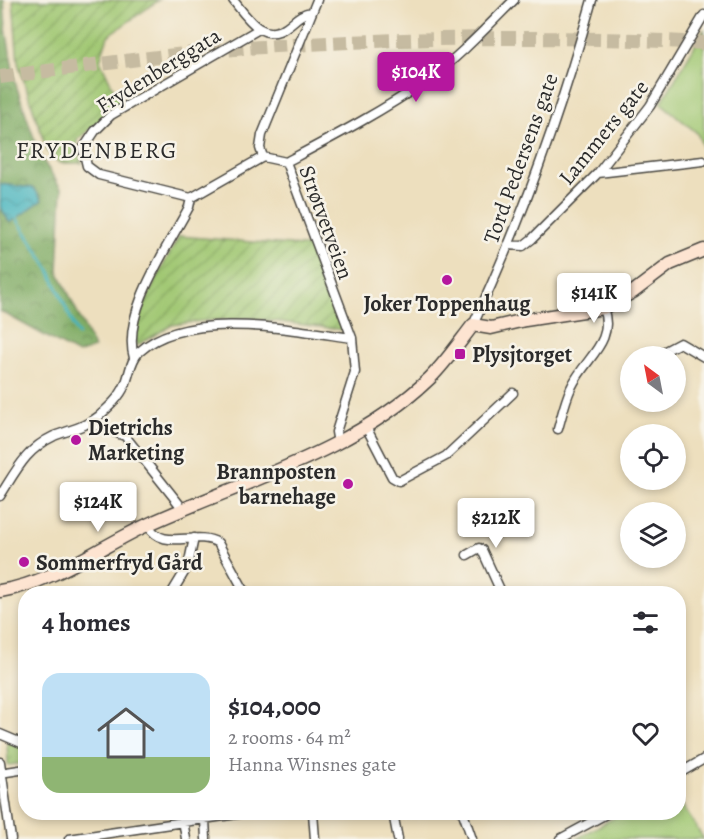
<!DOCTYPE html>
<meta charset="utf-8">
<style>
:root{--surface:#fff;--page:#f7f7f7;--text:#2b2b33;--muted:#7c7c81;--accent:#b5179e}
body{margin:0;font-family:Alegreya,serif;background:var(--page);color:var(--text);height:100vh;display:flex;flex-direction:column;font-size:22px;white-space:nowrap}
*{box-sizing:border-box;margin:0}
p{font-size:20px;color:var(--muted)}
.icon{flex:none;width:33px;height:33px;fill:none;stroke:currentColor;stroke-width:2;stroke-linecap:round;stroke-linejoin:round}
.map{position:relative;flex:1;overflow:hidden}
.sheet{position:absolute;left:18px;top:586px;width:668px;height:234px;display:flex;flex-direction:column;background:var(--surface);border-radius:24px;box-shadow:0 3px 9px #0003}
.sheet>*{flex:none}
.needle{width:39px;rotate:328deg}
.controls{position:absolute;left:620px;top:346px;display:grid;gap:12px}
.controls a{display:grid;place-items:center;width:66px;height:66px;border-radius:50%;background:var(--surface);box-shadow:0 3px 9px #0003;font-size:30px}
.price{position:absolute;translate:-50% -51px;padding:0 14px;border-radius:6px;background:#fff;color:#222;font-size:20px;line-height:39px;filter:drop-shadow(0 2px 3px #0008)}
.price::after{content:'';position:absolute;left:50%;top:36px;width:18px;height:14px;margin-left:-9px;background:inherit;clip-path:polygon(0 0,100% 0,50% 100%)}
.price.on{background:var(--accent);color:#fff}
ul{padding:0;list-style:none}
li{display:flex;align-items:center;gap:18px;height:150px;padding:0 24px}
li span{display:grid;place-items:center;flex:none;width:168px;height:120px;border-radius:18px;color:#555}
li>.icon{margin-inline-start:auto}
span .icon{width:72px;height:72px;fill:#fffc;stroke-width:1}
li b{font-size:26px}
h2{display:flex;justify-content:space-between;align-items:center;height:72px;padding:0 24px;font-size:26px}
.map>svg:first-child{display:block}
.grass{fill:url(#grass-tufts);stroke:#667a4f;stroke-width:1.5}
.forest{fill:url(#forest-crowns);stroke:#566c48;stroke-width:1.5}
.park{fill:#a1c873;stroke:#667a4f;stroke-width:1.5}
.garden{fill:url(#garden-furrows);stroke:#667a4f;stroke-width:1.5}
.water{fill:url(#water-waves);stroke:#387074;stroke-width:1.5}
.lines{fill:none;stroke-linecap:round;stroke-linejoin:round}
.stream{stroke:#45b4be;stroke-width:3}
.primary-tunnel{stroke:#c6bba1;stroke-width:14;stroke-dasharray:14 7;stroke-linecap:butt}
.street-casing{stroke:#484641;stroke-width:11}
.secondary-casing{stroke:#484641;stroke-width:15}
.street{stroke:#fff;stroke-width:8}
.secondary{stroke:#fde4d1;stroke-width:12}
.poi-dot{fill:#b5179e;stroke:#f7f3e8;stroke-width:2}
.labels{text-anchor:middle;stroke-width:5;stroke-linejoin:round;paint-order:stroke}
.street-label{font-size:22px;fill:#2b2b2b;stroke:#f7f3e8}
.poi-label{font-size:22px;font-weight:bold;fill:#2b2b2b;stroke:#f7f3e8;text-anchor:start}
.neighbourhood-label{font-size:24px;letter-spacing:1.5px;fill:#2b2b2b;stroke:#f7f3e8}
</style>
<div class="map">
<svg width="704" height="839" viewBox="0 0 704 839">
<defs>
<pattern id="grass-tufts" width="24" height="20" patternUnits="userSpaceOnUse" patternTransform="scale(1.5)"><rect width="24" height="20" fill="#a1c873"/><path d="M3 7l-1-3M5 7V3M7 7l1-3M15 17l-1-3M17 17v-4M19 17l1-3" fill="none" stroke="#83a35f"/></pattern>
<pattern id="forest-crowns" width="20" height="18" patternUnits="userSpaceOnUse" patternTransform="scale(1.5)"><rect width="20" height="18" fill="#80ac65"/><path d="M2 6a3 3 0 1 1 6 0M12 15a3 3 0 1 1 6 0" fill="none" stroke="#698c53"/></pattern>
<pattern id="garden-furrows" width="10" height="10" patternUnits="userSpaceOnUse" patternTransform="scale(1.5)"><rect width="10" height="10" fill="#a1c873"/><path d="M-1 1l2-2M0 10L10 0M9 11l2-2" fill="none" stroke="#83a35f"/></pattern>
<pattern id="water-waves" width="16" height="10" patternUnits="userSpaceOnUse" patternTransform="scale(1.5)"><rect width="16" height="10" fill="#45b4be"/><path d="M0 5q4-4 8 0t8 0" fill="none" stroke="#3a939b"/></pattern>
</defs>
<rect width="100%" height="100%" fill="#f7f3e8"/>
<filter id="ink" filterUnits="userSpaceOnUse"><feTurbulence type="fractalNoise" baseFrequency=".0167" numOctaves="2"/><feDisplacementMap in="SourceGraphic" scale="12" xChannelSelector="R" yChannelSelector="G"/><feConvolveMatrix kernelMatrix="1 2 1 2 8 2 1 2 1" color-interpolation-filters="sRGB"/></filter>
<filter id="wash" filterUnits="userSpaceOnUse"><feTurbulence type="fractalNoise" baseFrequency=".008" numOctaves="4" result="noise"/><feDisplacementMap in="SourceGraphic" scale="24" xChannelSelector="R" yChannelSelector="G"/><feGaussianBlur stdDeviation="1.35" result="paint"/><feColorMatrix in="noise" values="0 0 0 0 0 0 0 0 0 0 0 0 0 0 0 0 0 1.4 0 .05"/><feComposite in="paint" operator="in"/></filter>
<g filter="url(#wash)">
<rect width="100%" height="100%" fill="#eddfbe"/>
<!-- grass -->
<path class="grass" d="M7 740 25 747V763L8 765Z"/>
<!-- forest -->
<path class="forest" d="M0 0H4L6 28 15 82 40 156 62 190 58 271 94 348 78 354 0 311V206L10 223 42 200 34 188 0 184Z"/>
<!-- park -->
<path class="park" d="M704 30V150L697 133 661 103Z
M678 799 704 839H576L622 813H678Z"/>
<!-- garden -->
<path class="garden" d="M13 0H159L108 36 100 60 120 103 77 140V152L82 163H59L47 151 18 63Z
M179 236 314 247 345 330 249 318 202 321 172 325 136 346C131 320 166 261 179 236Z"/>
<!-- water -->
<path class="water" d="M0 184 34 188 42 200 10 223 0 206Z"/>
<g class="lines">
<!-- stream -->
<path class="stream" d="M15 216 49 269 78 335"/>
</g>
</g>
<g filter="url(#ink)">
<g class="lines">
<!-- primary-tunnel -->
<path class="primary-tunnel" d="M0 77C87 66 175 53 262 47 409 37 557 35 704 43"/>
<!-- street casing -->
<g class="street-casing">
<path id="street" d="M233 0C246 16 263 44 286 27 295 21 299 14 311 12
M286 162 352 338 355 372 336 432 338 443
M286 162C333 137 381 112 426 81 458 58 486 28 514 0
M286 162 263 157 260 148 262 135 317 0
M598 173 703 161
M191 198 99 175 87 166 83 149 95 131 111 115 259 29
M508 245 523 246 532 239 598 173 650 106 704 15
M473 325C522 221 561 111 592 0
M663 357V352L680 343 704 357
M134 358C121 313 168 247 189 207L191 198 263 157
M90 423 125 436 183 509
M366 427 392 477 399 481 446 456 513 393
M558 429C562 415 565 401 571 388 584 358 616 343 603 308
M0 496C16 471 26 449 54 436 69 430 86 427 99 416 109 407 120 397 125 385 130 374 130 361 139 352 186 308 294 330 352 338
M148 525C163 553 195 529 218 543L246 594
M467 555 479 548 482 550 502 594
M171 594 188 566 194 538
M0 734 26 745
M0 762 11 839
M0 773 26 769
M678 774 704 759
M182 813 186 839
M313 813 315 839
M393 813 398 839
M463 813 472 839
M205 819 206 839
M69 839 244 813
M560 839 608 813"/>
</g>
<!-- secondary casing -->
<g class="secondary-casing">
<path id="secondary" d="M0 591C53 583 101 546 149 524 244 481 353 452 430 378 446 362 459 343 473 325L491 328 525 320 603 308 633 292 670 264 704 250"/>
</g>
<!-- street -->
<use href="#street" class="street"/>
<!-- secondary -->
<use href="#secondary" class="secondary"/>
</g>
</g>
<!-- markers -->
<g class="poi-dot">
<circle cx="447" cy="280" r="6"/>
<rect x="454" y="348" width="12" height="12" rx="3"/>
<circle cx="76" cy="440" r="6"/>
<circle cx="348" cy="484" r="6"/>
<circle cx="24" cy="562" r="6"/>
</g>
<g class="labels">
<!-- street labels -->
<g class="street-label">
<text transform="translate(158 70) rotate(-32)" y="8">Frydenberggata</text>
<text transform="translate(603 132) rotate(-51)" y="8">Lammers gate</text>
<text transform="translate(520 158) rotate(-70)" y="8">Tord Pedersens gate</text>
<text transform="translate(327 222) rotate(70)" y="8">Strøtvetveien</text>
</g>
<!-- poi labels -->
<g class="poi-label">
<text x="447" y="311" text-anchor="middle">Joker Toppenhaug</text>
<text x="472" y="362">Plysjtorget</text>
<text x="88" y="435">Dietrichs<tspan x="88" dy="25">Marketing</tspan></text>
<text x="336" y="479" text-anchor="end">Brannposten<tspan x="336" dy="25">barnehage</tspan></text>
<text x="36" y="570">Sommerfryd Gård</text>
</g>
<!-- neighbourhood labels -->
<g class="neighbourhood-label">
<text x="97" y="158">FRYDENBERG</text>
</g>
</g>
</svg>
<div class="controls">
<a><svg class="needle" viewBox="-14 -14 28 28"><path d="M0-13l5 13h-10z" fill="#e53935"/><path d="M0 13l5-13h-10z" fill="#7c7c81"/></svg></a>
<a><svg class="icon" aria-label="locate" viewBox="0 0 24 24"><circle cx="12" cy="12" r="6"/><path d="M12 2v4M12 18v4M2 12h4M18 12h4"/></svg></a>
<a><svg class="icon" aria-label="layers" viewBox="0 0 24 24"><path d="M12 4l9 5-9 5-9-5zM3 14l9 5 9-5"/></svg></a>
</div>
<b class="price on" style="left:416px;top:103px">$104K</b>
<b class="price" style="left:594px;top:324px">$141K</b>
<b class="price" style="left:98px;top:533px">$124K</b>
<b class="price" style="left:496px;top:549px">$212K</b>
<section class="sheet">
<h2>4 homes<svg class="icon" aria-label="filters" viewBox="0 0 24 24"><path d="M4 7h16M4 17h16"/><circle cx="9" cy="7" r="2"/><circle cx="15" cy="17" r="2"/></svg></h2>
<ul>
<li><span style="background:linear-gradient(#bfe0f5 70%,#8fb573 0)"><svg class="icon" aria-label="home" viewBox="0 0 24 24"><path d="M3 11l9-7 9 7M6 9v11h12V9"/></svg></span><div><b>$104,000</b><p>2 rooms · 64 m²</p><p>Hanna Winsnes gate</p></div><svg class="icon" aria-label="heart" viewBox="0 0 24 24"><path d="M12 20l-8-8c-3-5 5-10 8-4 3-6 11-1 8 4z"/></svg></li>
</ul>
</section>
</div>
